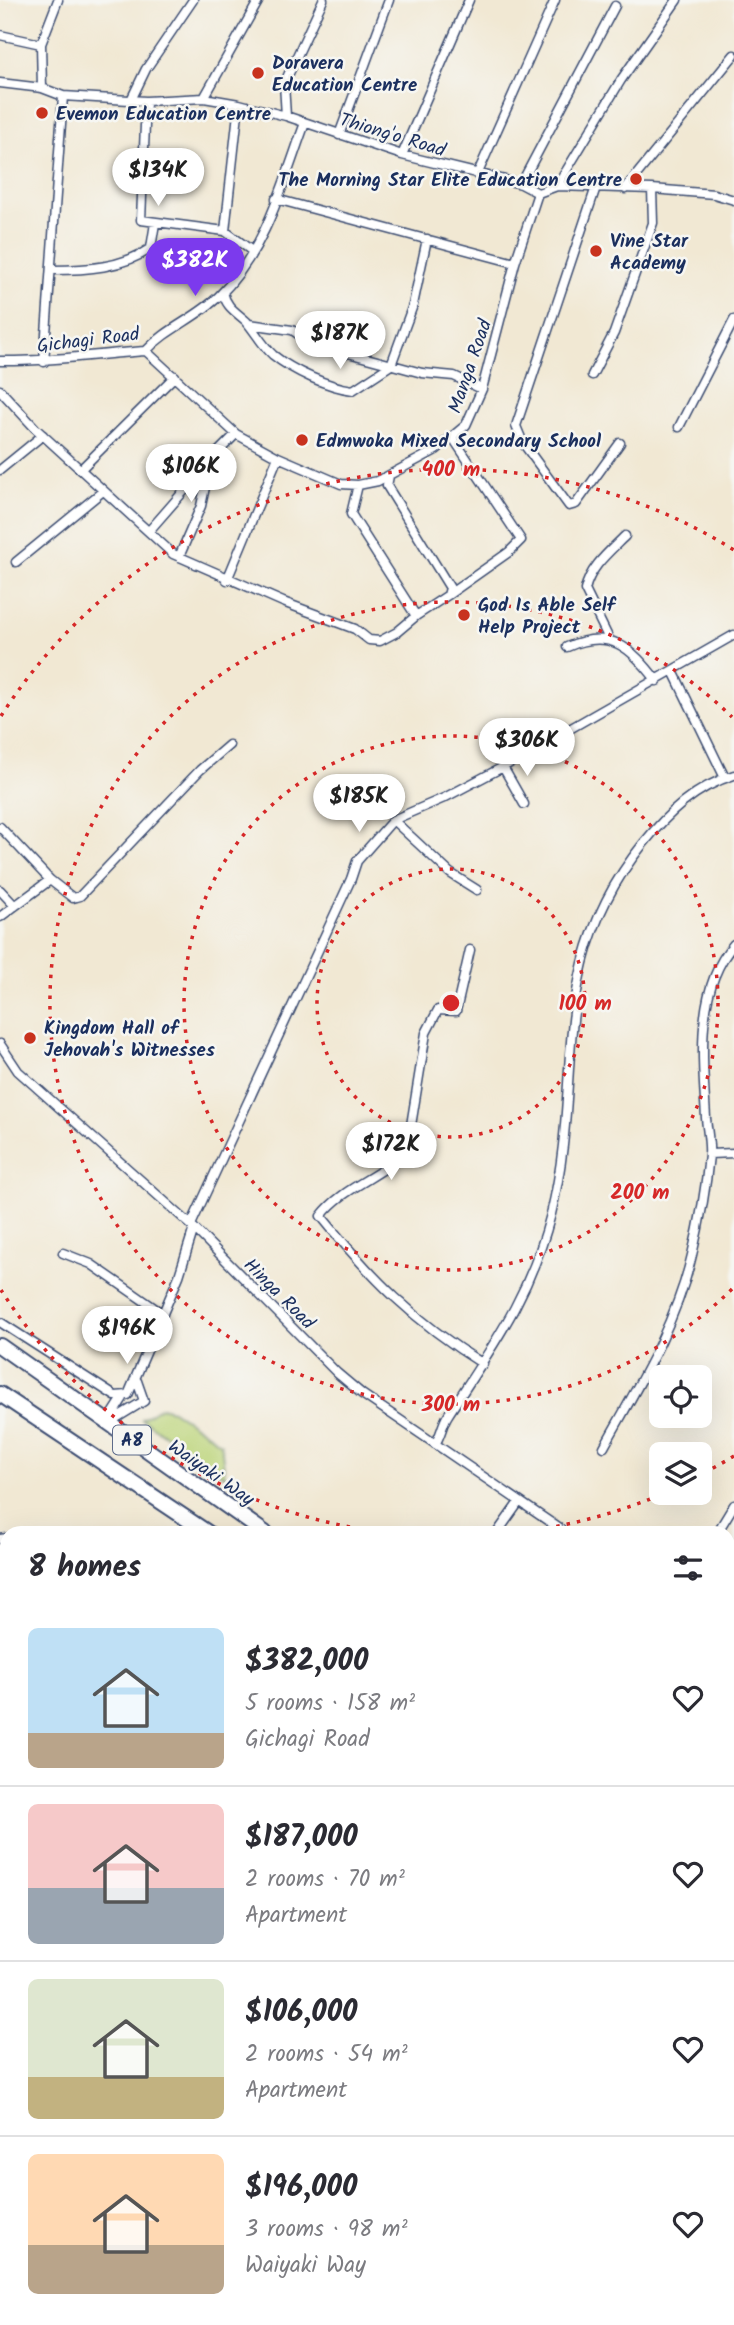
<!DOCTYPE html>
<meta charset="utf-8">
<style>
:root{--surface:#fff;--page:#f2f2f3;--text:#2b2b33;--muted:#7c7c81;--line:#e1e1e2;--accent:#7c3aed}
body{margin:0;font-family:Kalam,sans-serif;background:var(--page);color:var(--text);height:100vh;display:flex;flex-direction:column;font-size:26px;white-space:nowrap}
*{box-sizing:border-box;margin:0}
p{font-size:23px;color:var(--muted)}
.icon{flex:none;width:38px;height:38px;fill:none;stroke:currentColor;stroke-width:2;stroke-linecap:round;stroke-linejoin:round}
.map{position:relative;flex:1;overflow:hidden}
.drawer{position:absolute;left:0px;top:1526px;width:735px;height:800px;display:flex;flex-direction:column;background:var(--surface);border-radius:21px 21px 0 0;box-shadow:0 7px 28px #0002}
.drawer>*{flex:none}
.fabs{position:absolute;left:649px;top:1365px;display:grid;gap:14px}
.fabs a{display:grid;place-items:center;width:63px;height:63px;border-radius:10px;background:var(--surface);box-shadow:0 7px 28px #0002;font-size:35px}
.price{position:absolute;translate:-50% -60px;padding:0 16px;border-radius:24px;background:#fff;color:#222;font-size:23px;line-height:46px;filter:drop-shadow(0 2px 4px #0008)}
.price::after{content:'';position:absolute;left:50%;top:42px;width:21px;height:16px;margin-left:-10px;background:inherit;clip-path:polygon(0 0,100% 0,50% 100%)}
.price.current{background:var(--accent);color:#fff}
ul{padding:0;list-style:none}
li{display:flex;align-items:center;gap:21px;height:175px;padding:0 28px}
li+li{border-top:2px solid var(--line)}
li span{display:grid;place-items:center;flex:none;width:196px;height:140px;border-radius:10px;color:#555}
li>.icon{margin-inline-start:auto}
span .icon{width:84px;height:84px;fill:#fffc;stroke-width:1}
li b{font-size:30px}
h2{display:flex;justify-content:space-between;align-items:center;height:84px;padding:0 28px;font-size:30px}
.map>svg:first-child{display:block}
.green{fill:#bcd479;stroke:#6c826c;stroke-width:2}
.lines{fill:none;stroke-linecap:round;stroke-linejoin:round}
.minor-casing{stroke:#3b4b70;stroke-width:11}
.trunk-casing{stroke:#3b4b70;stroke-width:18}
.minor{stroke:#fff;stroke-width:8}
.trunk{stroke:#fff;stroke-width:14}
.ring{fill:none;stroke:#d62828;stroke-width:3.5;stroke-dasharray:3.5 7}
.poi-dot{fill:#c8321e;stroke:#f6f6f2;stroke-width:2.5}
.labels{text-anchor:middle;stroke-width:5;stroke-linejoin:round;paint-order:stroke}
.shield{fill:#f6f6f2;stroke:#5d6b8a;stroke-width:2}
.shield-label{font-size:18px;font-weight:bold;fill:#1b2f5e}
.poi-label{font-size:19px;font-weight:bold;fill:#1b2f5e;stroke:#f6f6f2;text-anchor:start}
.street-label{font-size:19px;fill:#1b2f5e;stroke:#f6f6f2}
.centre{fill:#d62828;stroke:#f6f6f2;stroke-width:3.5}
.ring-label{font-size:21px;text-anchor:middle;font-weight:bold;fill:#d62828;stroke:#f6f6f2;stroke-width:5;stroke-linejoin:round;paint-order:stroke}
</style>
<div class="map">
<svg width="734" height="2325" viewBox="0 0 734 2325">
<rect width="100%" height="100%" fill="#f6f6f2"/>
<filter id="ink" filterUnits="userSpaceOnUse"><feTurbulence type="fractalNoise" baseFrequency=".0143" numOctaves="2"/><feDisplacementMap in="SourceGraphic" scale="14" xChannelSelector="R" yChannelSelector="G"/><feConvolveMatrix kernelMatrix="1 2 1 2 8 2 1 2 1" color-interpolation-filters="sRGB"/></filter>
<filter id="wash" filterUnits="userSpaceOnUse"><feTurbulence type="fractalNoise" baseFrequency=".00686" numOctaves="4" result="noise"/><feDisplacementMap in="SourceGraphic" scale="28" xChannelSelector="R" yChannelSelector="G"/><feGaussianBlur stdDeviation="1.57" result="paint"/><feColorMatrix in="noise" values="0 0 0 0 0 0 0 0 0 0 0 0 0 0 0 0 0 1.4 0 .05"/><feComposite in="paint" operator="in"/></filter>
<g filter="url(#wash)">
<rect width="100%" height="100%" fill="#f1e8d3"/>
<!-- green -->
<path class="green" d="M161 1407 172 1410 221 1443 225 1477 142 1419Z
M7 1930V2319H436L443 2325H0V1933Z"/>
</g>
<g filter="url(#ink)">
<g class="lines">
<!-- minor casing -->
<g class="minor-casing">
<path id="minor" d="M0 35 41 44 58 0
M41 44 42 88
M0 83 42 88 63 96 146 101 204 98 239 104 286 116 402 155 521 184 538 193 557 186 652 189 714 194 734 200
M204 98 259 0
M131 100 146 69 193 0
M146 101 141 220 225 231 252 251
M286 116 284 84 323 0
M339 135 389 0
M402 155 469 0
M477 175 555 0
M521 184 615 6
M557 186 621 80 677 0
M625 189 734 55
M595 190 516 426 523 443 569 506 576 504 620 443
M276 199 515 263
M225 231 239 104
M52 270C85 270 123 268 151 248L155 223
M223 292C226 307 235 311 246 321 255 331 262 345 273 355 293 371 328 387 353 390L391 365 413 305 427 239
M249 324 292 330 311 343 422 373 454 376 482 389
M146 351 236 434 278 457 341 484 358 485 378 481 436 450 466 425 482 389 515 263 538 193
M0 361C50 362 97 354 146 351 167 328 197 318 219 296 266 250 283 183 305 123
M44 362 63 96
M592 375 614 333 653 223 652 189
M0 390 35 428 173 554 283 602 355 629 369 640 380 641 397 632 416 616 351 514 358 485
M679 427 734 320
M82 468 175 376
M0 470 43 435
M389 476 387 486 450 588 448 595 416 616
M149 531 211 460
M179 557 201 506 211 459 236 434
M16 562 103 491
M227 580 278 457
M448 595 509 552 521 540 453 438
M609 639 585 590C590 567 609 552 625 536
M567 647C610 628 631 647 657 681
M673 671 725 778
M503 767 524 804
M393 820 450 873 477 890
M0 827 50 880
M0 890 15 906
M0 917 50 880 73 898 80 896 200 770 229 745
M470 950 456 1011 438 1010 426 1033 407 1150C382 1177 344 1186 321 1216 372 1279 414 1321 483 1364
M0 1044 18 1071 191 1225 337 1373 362 1394 566 1533
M709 1154 734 1153
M191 1225 351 879 357 861 393 820 444 798 503 767 734 635
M63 1253 91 1264 163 1314
M0 1322 115 1396 128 1395 179 1276 194 1228
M109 1420 123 1398
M108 1423 144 1401 137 1381
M435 1444C441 1436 442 1424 448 1415 492 1347 530 1296 551 1214 585 1077 544 967 643 844 667 814 695 787 734 775
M604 1447C638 1386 676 1324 692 1255 700 1222 706 1188 709 1155 710 1143 707 1130 706 1118 703 1063 694 989 734 944
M497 1533 519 1502
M717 1533 734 1505
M0 1539 7 1538
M728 1801 734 1793
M728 1814 734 1819
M0 1886 7 1892
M728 1946 734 1962
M728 2309 734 2317
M449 2319 456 2325
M655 2325 669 2319"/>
</g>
<!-- trunk casing -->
<g class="trunk-casing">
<path id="trunk" d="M0 1346 265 1533
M0 1394 208 1533
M728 1848 734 1853
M728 1914 734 1924"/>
</g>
<!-- minor -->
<use href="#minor" class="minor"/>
<!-- trunk -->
<use href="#trunk" class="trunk"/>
</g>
</g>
<!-- distance rings -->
<g class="ring">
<circle cx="451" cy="1003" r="134"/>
<circle cx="451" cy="1003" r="267"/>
<path d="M732 1289A401 401 0 1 1 732 717"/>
<path d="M734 1456A534 534 0 0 1 702 1474M660 1495A534 534 0 0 1 521 1532M381 1532A534 534 0 0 1 1 1290M1 716A534 534 0 0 1 734 550"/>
</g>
<!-- markers -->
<g class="poi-dot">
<circle cx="258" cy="73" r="7"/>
<circle cx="42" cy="113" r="7"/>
<circle cx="636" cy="179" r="7"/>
<circle cx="596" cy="251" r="7"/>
<circle cx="302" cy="440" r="7"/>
<circle cx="464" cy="615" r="7"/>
<circle cx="30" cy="1038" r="7"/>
</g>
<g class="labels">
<!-- shield labels -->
<rect class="shield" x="113" y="1425.5" width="38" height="29" rx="5"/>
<g class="shield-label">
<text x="132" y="1446">A8</text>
</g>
<!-- poi labels -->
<g class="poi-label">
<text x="272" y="69">Doravera<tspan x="272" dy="22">Education Centre</tspan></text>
<text x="56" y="120">Evemon Education Centre</text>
<text x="622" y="186" text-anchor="end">The Morning Star Elite Education Centre</text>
<text x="610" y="247">Vine Star<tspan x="610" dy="22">Academy</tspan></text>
<text x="316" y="447">Edmwoka Mixed Secondary School</text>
<text x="478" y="611">God Is Able Self<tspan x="478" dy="22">Help Project</tspan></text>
<text x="44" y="1034">Kingdom Hall of<tspan x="44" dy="22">Jehovah's Witnesses</tspan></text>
</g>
<!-- street labels -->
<g class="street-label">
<text transform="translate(393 134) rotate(17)" y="7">Thiong'o Road</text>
<text transform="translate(88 339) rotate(-7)" y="7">Gichagi Road</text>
<text transform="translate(469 366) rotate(-71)" y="7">Manga Road</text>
<text transform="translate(280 1293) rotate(45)" y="7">Hinga Road</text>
<text transform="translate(212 1472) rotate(35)" y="7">Waiyaki Way</text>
</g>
</g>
<circle cx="451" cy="1003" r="10" class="centre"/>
<g class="ring-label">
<text x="451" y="476">400 m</text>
<text x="585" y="1010">100 m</text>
<text x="640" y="1199">200 m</text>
<text x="451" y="1411">300 m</text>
</g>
</svg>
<div class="fabs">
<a><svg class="icon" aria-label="locate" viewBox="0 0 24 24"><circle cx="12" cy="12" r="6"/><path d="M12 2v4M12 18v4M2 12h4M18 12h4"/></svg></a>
<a><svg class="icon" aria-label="layers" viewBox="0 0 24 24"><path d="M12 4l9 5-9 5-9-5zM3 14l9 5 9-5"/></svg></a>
</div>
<b class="price" style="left:158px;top:208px">$134K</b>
<b class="price current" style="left:195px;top:298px">$382K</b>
<b class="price" style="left:340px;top:371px">$187K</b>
<b class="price" style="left:191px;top:504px">$106K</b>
<b class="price" style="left:527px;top:778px">$306K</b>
<b class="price" style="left:359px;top:834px">$185K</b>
<b class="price" style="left:391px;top:1182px">$172K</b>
<b class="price" style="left:127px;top:1366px">$196K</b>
<section class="drawer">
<h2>8 homes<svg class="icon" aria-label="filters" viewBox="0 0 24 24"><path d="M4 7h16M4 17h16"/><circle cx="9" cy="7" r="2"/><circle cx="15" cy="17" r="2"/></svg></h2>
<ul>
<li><span style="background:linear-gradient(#bfe0f5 75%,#b9a48a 0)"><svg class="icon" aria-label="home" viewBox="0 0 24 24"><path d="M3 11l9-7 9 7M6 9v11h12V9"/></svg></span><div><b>$382,000</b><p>5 rooms · 158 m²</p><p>Gichagi Road</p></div><svg class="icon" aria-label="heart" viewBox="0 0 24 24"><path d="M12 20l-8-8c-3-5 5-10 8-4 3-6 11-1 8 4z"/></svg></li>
<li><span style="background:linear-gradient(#f6c9c9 60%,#9aa5b1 0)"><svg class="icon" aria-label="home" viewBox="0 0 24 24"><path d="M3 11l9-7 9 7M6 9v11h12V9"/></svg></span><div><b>$187,000</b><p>2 rooms · 70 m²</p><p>Apartment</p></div><svg class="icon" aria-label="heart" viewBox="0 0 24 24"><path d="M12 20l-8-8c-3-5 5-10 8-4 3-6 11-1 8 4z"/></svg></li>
<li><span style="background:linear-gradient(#dfe7d0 70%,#c2b280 0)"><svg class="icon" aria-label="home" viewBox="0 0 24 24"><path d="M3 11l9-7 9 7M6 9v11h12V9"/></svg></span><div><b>$106,000</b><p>2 rooms · 54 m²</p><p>Apartment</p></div><svg class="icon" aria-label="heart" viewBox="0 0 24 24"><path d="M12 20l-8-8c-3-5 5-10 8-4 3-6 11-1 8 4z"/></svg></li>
<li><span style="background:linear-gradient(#ffd9b3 65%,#b9a48a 0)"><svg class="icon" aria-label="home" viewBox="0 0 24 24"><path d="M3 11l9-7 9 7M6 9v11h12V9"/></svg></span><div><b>$196,000</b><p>3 rooms · 98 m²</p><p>Waiyaki Way</p></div><svg class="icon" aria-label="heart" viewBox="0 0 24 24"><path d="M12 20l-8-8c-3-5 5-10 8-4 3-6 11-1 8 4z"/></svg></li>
</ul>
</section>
</div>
